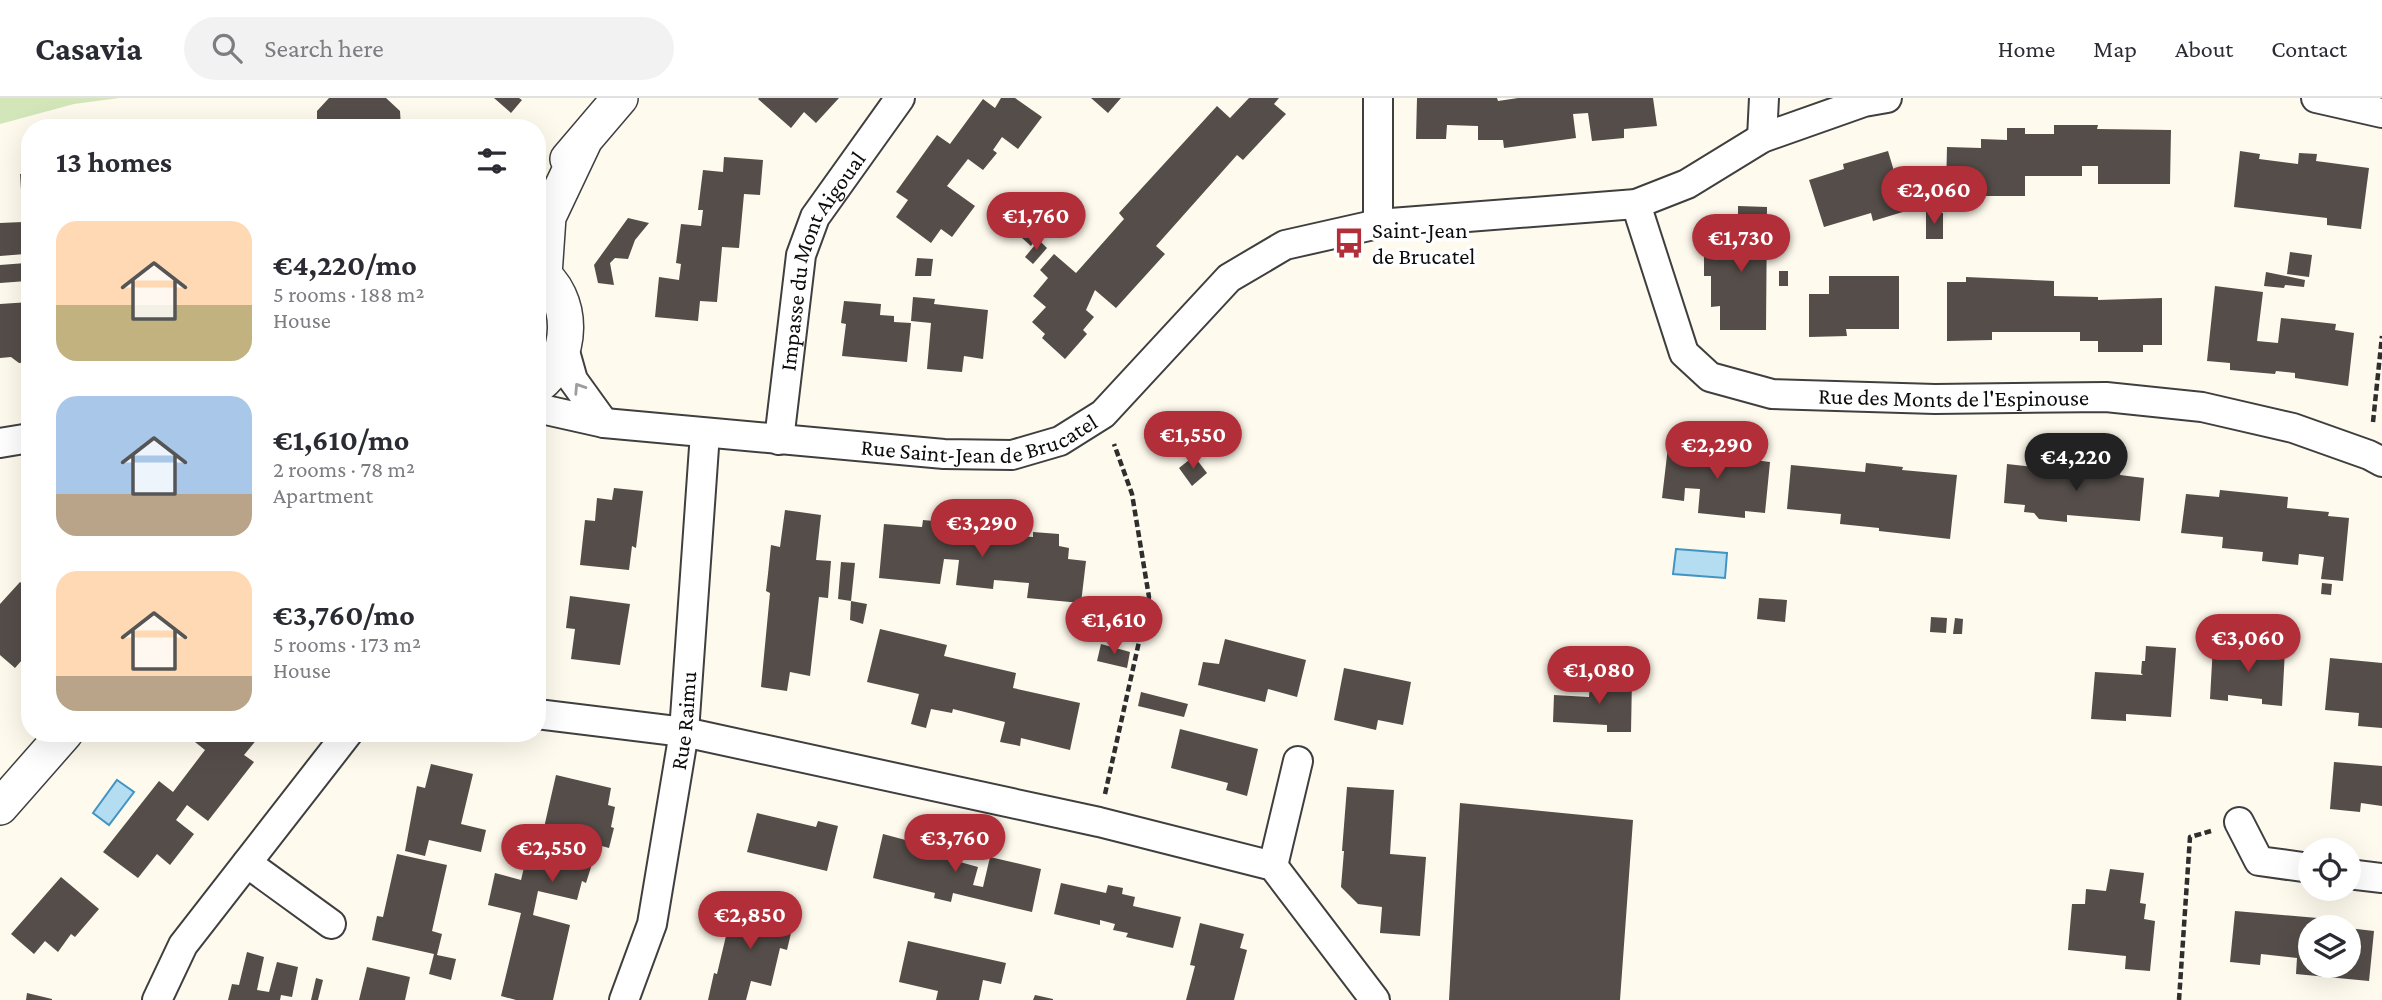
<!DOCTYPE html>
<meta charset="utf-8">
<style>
:root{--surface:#fff;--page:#f2f2f3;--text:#2b2b33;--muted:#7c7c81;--line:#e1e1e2;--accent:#b22e39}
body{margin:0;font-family:"Crimson Pro",serif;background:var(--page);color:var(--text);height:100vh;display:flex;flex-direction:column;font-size:26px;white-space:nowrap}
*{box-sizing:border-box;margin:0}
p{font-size:23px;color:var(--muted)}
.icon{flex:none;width:38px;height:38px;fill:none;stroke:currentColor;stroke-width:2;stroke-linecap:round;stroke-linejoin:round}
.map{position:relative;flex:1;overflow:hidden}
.drawer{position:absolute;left:21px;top:21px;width:525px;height:623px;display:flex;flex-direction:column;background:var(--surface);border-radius:28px;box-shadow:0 7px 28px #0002}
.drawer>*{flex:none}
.fabs{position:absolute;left:2298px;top:740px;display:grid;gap:14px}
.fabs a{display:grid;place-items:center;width:63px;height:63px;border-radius:50%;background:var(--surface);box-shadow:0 7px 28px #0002;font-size:35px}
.price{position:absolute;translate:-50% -60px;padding:0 16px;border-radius:24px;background:var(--accent);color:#fff;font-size:23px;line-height:46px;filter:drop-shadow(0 2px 4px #0008)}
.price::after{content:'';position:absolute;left:50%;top:42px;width:21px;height:16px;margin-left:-10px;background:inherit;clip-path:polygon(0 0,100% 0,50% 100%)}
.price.selected{background:#222;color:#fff}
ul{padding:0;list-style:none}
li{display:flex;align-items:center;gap:21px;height:175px;padding:0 35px}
li span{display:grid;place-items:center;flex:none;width:196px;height:140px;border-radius:21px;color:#555}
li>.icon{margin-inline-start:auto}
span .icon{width:84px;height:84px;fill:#fffc;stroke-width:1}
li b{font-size:30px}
h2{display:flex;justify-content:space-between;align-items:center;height:84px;padding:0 35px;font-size:30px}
header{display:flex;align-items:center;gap:42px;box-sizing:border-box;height:98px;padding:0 35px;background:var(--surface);border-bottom:2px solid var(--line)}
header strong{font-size:33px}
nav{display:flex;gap:38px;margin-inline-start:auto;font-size:24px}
.search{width:490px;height:63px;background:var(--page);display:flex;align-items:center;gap:18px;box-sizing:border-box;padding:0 24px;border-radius:38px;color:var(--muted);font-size:26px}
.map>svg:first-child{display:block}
.green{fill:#d2e6b9}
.water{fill:#b5ddf2;stroke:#4194c3;stroke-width:2}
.building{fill:#544d49}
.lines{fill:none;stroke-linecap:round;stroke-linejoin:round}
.minor-casing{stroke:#3f3f3f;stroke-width:32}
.tertiary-casing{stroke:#3f3f3f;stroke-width:38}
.path{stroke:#2e2e2e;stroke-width:4.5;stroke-dasharray:7 3.5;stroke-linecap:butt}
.minor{stroke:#fff;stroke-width:28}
.tertiary{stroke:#fff;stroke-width:35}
.oneway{stroke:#9e9e9e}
.labels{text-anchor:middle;stroke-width:7;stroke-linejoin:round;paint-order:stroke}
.poi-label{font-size:23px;fill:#0c0c0c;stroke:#fff;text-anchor:start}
.street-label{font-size:23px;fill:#0c0c0c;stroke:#fff}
</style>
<header>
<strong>Casavia</strong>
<div class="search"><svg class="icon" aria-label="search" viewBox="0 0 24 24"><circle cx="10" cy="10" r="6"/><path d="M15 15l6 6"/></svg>Search here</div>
<nav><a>Home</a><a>Map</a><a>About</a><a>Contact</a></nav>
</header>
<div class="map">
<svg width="2382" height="902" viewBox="0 0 2382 902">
<rect width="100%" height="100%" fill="#fefaed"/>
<!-- green -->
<path class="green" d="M0 0H119L74 6 0 26Z
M537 207C546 222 546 239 537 255Z"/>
<!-- water -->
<path class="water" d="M1676 451 1727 455 1725 480 1673 476Z
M117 682 134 694 109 727 93 715Z"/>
<!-- building -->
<path class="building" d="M329 0H386L400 13 401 30H317V13Z
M494 0H519L522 2 511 15Z
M759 0H839L816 25 804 14 791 30 758 1Z
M1001 0H1015L1042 19 1018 51 1002 39 993 52 997 55 983 72 968 61 947 88 975 108 952 139 941 131 931 145 896 119 908 102 896 94 937 37 950 46 983 1 995 10Z
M1091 0H1121L1108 15Z
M1249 0H1279L1274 6 1286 16 1243 62 1237 57 1156 148 1165 156 1116 210 1095 192 1086 212 1094 219 1083 232 1087 236 1065 261 1042 240 1045 236 1032 224 1046 209 1033 198 1048 180 1040 172 1054 156 1076 175 1124 121 1119 115 1217 8 1230 20Z
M1417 0H1497L1498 3 1518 0H1653L1657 28 1624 31V40L1592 43 1588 15 1573 16 1576 40 1504 50 1503 42H1478V28L1447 27 1446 41H1416Z
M2054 27H2098L2097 31 2171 32 2170 86H2098V68H2082V78H2025V98H1981V92H1946L1947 49 1981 50V41L2007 42V30H2025V36H2054Z
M1888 53 1906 113 1873 123 1871 115 1824 129 1809 82 1844 71 1843 66Z
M2240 53 2260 56 2259 61 2298 66 2299 55 2317 56 2316 63 2369 70 2361 131 2327 127V120L2234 109Z
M724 59 763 62 760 97 744 96 739 150 722 149 717 204 700 203 698 223 655 219 659 179 679 182 681 166 676 165 681 126 701 128 703 112H698L703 72 723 74Z
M30 75V135H27L23 141 25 156 0 158V125L23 124 20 76Z
M1738 108 1767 109 1766 232H1720V208L1711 209V178H1704V146H1727V158H1738Z
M1926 114 1943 115V141H1926Z
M628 120 649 125 635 142 628 161 615 160 610 165 614 187 598 185 594 167Z
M1036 124 1043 131 1031 148 1022 140Z
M1039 142 1047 150 1033 166 1025 159Z
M2290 154 2312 157 2309 179 2287 176Z
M917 160 933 161 931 178H915Z
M26 165 27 175H30V188H28L27 183 0 185V167Z
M1779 173H1788V188H1779Z
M2266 174 2305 182 2304 189 2285 187 2284 190 2264 188Z
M1829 178H1899V231H1846L1847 238 1809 239V196H1829Z
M1966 179 2054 183V198L2098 199V202L2162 200V247H2143V254H2098V243H2080V234H1992V242L1947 243V184H1966Z
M2215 188 2263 194 2257 243 2278 245 2281 220 2336 226 2335 232 2354 235 2348 288 2295 280V275L2276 273 2275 276 2230 272V265L2207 263Z
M913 199 935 201 934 206 988 212 983 261 964 258 962 274 927 271 931 225 911 223Z
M844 203 881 206 880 217 894 218V224L911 225 907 264 842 258 846 226 841 225Z
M30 204V264L19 265 11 259 0 260V206Z
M1668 349 1731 355 1730 359 1770 364 1765 415 1745 413V420L1698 415 1700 391 1685 390 1684 403 1662 400Z
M1194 358 1207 375 1192 388 1179 370Z
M1866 365 1903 369 1902 372 1957 377 1950 441 1879 433V430L1840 426 1841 416 1787 411 1791 367 1865 374Z
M2073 365 2121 370 2120 377 2144 380 2140 423 2067 417V424L2039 421 2034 415 2024 414 2025 407 2004 405 2007 366 2035 369 2034 376 2072 380Z
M614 390 643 393 636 450 632 448 629 472 580 467 585 422 595 423 597 400 612 402Z
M2220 392 2288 399 2287 410 2329 414 2328 418 2349 420 2343 483 2321 481 2324 459 2299 456 2298 467 2262 463 2263 454 2222 450 2223 439 2181 435 2186 396 2219 399Z
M785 412 821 417 816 462 831 463 828 500 819 499 810 578 790 574 787 593 761 589 770 495 766 493 768 476 771 447 780 449Z
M923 422 1009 430 1008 437 1033 439V434L1059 436V448L1069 450 1068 461 1086 463 1081 505 1027 500 1029 485 994 482 993 491 956 487 959 462 944 461 940 486 879 480 884 426 922 429Z
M841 464 855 465 851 503 838 501Z
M20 484 30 492V553L15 570 0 557V506Z
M2322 485 2332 486 2331 497 2321 496Z
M570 498 630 506 620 567 571 561 575 531 566 530Z
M1759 500 1787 502 1785 524 1757 521Z
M851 503 867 506 863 526 850 522Z
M1931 519 1947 520 1946 535 1930 534Z
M1955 520 1963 521 1962 536H1953Z
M880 531 947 547 944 558 1016 575 1013 590 1080 605 1070 652 1021 640 1020 648 1000 644 1005 624 953 611 952 615 931 611 926 630 911 626 919 596 867 584Z
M1225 541 1306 562 1297 599 1268 591 1265 604 1198 587 1203 564 1219 566Z
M1101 546 1130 554 1127 570 1097 563Z
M2213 547 2285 552 2282 608 2262 606V601L2228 597V603L2210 601Z
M2146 548 2176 550 2171 619 2126 616V623L2091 621 2095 574 2143 577 2141 575 2142 563H2145Z
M2330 560 2382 565V630L2358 628 2359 615 2325 612Z
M1344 570 1411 584 1403 627 1378 622 1376 632 1334 622Z
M1608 578 1632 580 1631 634H1607V627L1553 624 1554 597 1589 599 1590 584H1607Z
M1141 594 1188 606 1184 619 1138 608Z
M1180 631 1258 651 1247 698 1226 692 1228 685 1171 670Z
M201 635H268L263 642 258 640 244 657 254 664 208 723 187 707 176 722 194 736 170 767 157 756 138 780 103 754 159 683 173 694 205 652 195 644Z
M2334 664 2382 668V708L2361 705 2360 714 2330 711Z
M431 666 473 676 461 726 486 732 481 754 429 742 425 758 405 753 417 688 425 690Z
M556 677 611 690 608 707 615 709 611 729 614 730 609 750 598 747 586 785 582 783 577 802 538 793 533 817 570 827 553 902H516L501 898 521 815 488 807 495 775 521 782 533 732 543 734Z
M1347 689 1394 692 1390 756 1426 759 1420 838 1380 835 1382 809 1358 806 1341 789 1344 753H1342Z
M1460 705 1633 722 1620 902H1449Z
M757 715 816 729 818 723 838 728 827 773 747 754Z
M883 736 913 744 912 749 925 752 927 746 963 752 960 764 978 769 973 787 983 789 990 759 1041 771 1032 814 953 795 951 804 934 800 935 795 873 780Z
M397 756 447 767 432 833 442 836 437 857 456 861 451 882 429 876 434 856 372 842 377 818 383 819Z
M2110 771 2144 775 2140 805 2146 806 2144 821 2155 823 2150 873 2125 871 2126 858 2068 852 2072 806H2085L2086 791 2106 793Z
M61 779 99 811 75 839 71 836 58 854 45 843 34 856 11 836Z
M1061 785 1106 795 1108 787 1123 790 1122 796 1135 799 1133 808 1181 819 1173 850 1126 839 1128 835 1113 832 1115 826 1100 822V827L1054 816Z
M734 804 795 818 787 852 780 850 771 888 751 883 746 902H708L714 875 717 876Z
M2235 813 2329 821 2328 830H2310V868H2348V830L2374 833 2369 883 2296 876 2297 860 2261 856 2260 867 2230 864Z
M1200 825 1244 836 1240 850 1247 852 1234 902H1186L1195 868 1190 867Z
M908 843 1006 865 1001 886 983 882 979 902H936L938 893 899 884Z
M247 854 264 859 257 892 269 894 277 864 298 869 292 899 281 897 280 902H228L232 886 239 887Z
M367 869 410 879 405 902H359Z
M316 880 323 882 318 902H311Z
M27 895 52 901V902H26Z
M1035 897 1053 901V902H1033Z"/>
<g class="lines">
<!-- minor casing -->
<g class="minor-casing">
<g id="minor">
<path d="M1378 0V126"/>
<path d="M2316 0 2382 15"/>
<path d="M1762 40 1764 0"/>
<path id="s1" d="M1636 106 1684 255 1710 279 1772 296 1935 301 2106 299 2202 309 2293 330 2369 357 2382 364"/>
<path d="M564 250 573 282 604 325"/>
<path id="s2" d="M537 310 604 325 944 356 1012 357 1060 343 1103 316 1229 180 1285 147 1378 126 1636 106 1687 86 1762 40 1864 4 1887 0"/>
<path id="s3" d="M779 342 801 157 815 119 900 0"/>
<path d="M0 345 30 340"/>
<path d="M537 616 684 634 1099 724 1273 768 1375 902"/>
<path d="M2239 724 2259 763 2310 770"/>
<path d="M247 765 331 826"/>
<path d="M1273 768 1298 663"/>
<path d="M2348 776 2382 780"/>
<path d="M157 902 183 847 348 635"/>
<path id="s4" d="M624 902 652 826 684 634 705 335"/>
</g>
</g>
<!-- tertiary casing -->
<g class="tertiary-casing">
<path id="tertiary" d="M568 61 620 0
M537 172C576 199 574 261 537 288
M544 177 548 119 584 43
M0 709 65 635"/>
</g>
<!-- path -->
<path class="path" d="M2373 324 2382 238
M1105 696 1149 499 1132 396 1114 346
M2179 902 2190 739 2211 733"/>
<!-- minor -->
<use href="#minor" class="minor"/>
<!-- tertiary -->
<use href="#tertiary" class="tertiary"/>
</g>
<!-- one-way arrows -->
<defs><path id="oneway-chevron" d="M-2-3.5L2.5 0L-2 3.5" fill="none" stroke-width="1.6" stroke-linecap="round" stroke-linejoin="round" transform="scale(1.75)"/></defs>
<use class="oneway" href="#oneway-chevron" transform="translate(579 290) rotate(-123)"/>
<!-- icons -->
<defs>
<g id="bus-bare" transform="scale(2.415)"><path d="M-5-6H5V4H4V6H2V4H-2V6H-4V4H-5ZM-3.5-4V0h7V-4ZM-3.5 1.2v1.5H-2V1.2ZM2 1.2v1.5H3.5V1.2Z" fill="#b22e39" stroke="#fff" stroke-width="2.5" paint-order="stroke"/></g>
</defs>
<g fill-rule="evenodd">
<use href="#bus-bare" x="1349" y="145"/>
</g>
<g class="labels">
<!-- poi labels -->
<g class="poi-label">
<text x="1372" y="140">Saint-Jean<tspan x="1372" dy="26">de Brucatel</tspan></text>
</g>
<!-- street labels -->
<g class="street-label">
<text dy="8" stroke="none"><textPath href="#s3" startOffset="187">Impasse du Mont Aigoual</textPath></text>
<text dy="8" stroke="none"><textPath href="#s1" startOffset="438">Rue des Monts de l'Espinouse</textPath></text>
<text dy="8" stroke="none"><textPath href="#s2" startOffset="448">Rue Saint-Jean de Brucatel</textPath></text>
<text dy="8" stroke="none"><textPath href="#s4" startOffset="287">Rue Raimu</textPath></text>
</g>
</g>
</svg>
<div class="fabs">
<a><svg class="icon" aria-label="locate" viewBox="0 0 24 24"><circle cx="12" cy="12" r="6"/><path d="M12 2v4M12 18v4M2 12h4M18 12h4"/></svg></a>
<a><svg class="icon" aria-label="layers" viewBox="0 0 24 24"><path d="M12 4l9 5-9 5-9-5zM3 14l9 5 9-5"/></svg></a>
</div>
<b class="price" style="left:1934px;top:128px">€2,060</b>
<b class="price" style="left:1036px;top:154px">€1,760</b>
<b class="price" style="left:1741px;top:176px">€1,730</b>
<b class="price" style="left:1193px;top:373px">€1,550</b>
<b class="price" style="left:1717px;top:383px">€2,290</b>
<b class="price selected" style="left:2076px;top:395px">€4,220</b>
<b class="price" style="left:982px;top:461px">€3,290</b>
<b class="price" style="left:1114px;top:558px">€1,610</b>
<b class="price" style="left:2248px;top:576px">€3,060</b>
<b class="price" style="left:1599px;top:608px">€1,080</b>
<b class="price" style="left:955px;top:776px">€3,760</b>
<b class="price" style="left:552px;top:786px">€2,550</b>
<b class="price" style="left:750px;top:853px">€2,850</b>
<section class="drawer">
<h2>13 homes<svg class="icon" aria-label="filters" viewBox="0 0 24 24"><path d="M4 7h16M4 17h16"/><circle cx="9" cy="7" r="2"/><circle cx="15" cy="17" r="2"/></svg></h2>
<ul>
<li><span style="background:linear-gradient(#ffd9b3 60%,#c2b280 0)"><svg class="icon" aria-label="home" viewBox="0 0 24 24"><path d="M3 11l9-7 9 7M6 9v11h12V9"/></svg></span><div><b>€4,220/mo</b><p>5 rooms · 188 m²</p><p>House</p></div></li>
<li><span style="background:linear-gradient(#a9c7e8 70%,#b9a48a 0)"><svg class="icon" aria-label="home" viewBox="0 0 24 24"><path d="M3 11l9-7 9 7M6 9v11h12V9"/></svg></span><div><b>€1,610/mo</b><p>2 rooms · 78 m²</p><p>Apartment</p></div></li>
<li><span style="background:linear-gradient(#ffd9b3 75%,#b9a48a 0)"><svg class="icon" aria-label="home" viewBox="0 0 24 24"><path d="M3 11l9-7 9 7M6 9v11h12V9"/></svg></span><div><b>€3,760/mo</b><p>5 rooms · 173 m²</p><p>House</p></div></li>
</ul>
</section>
</div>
